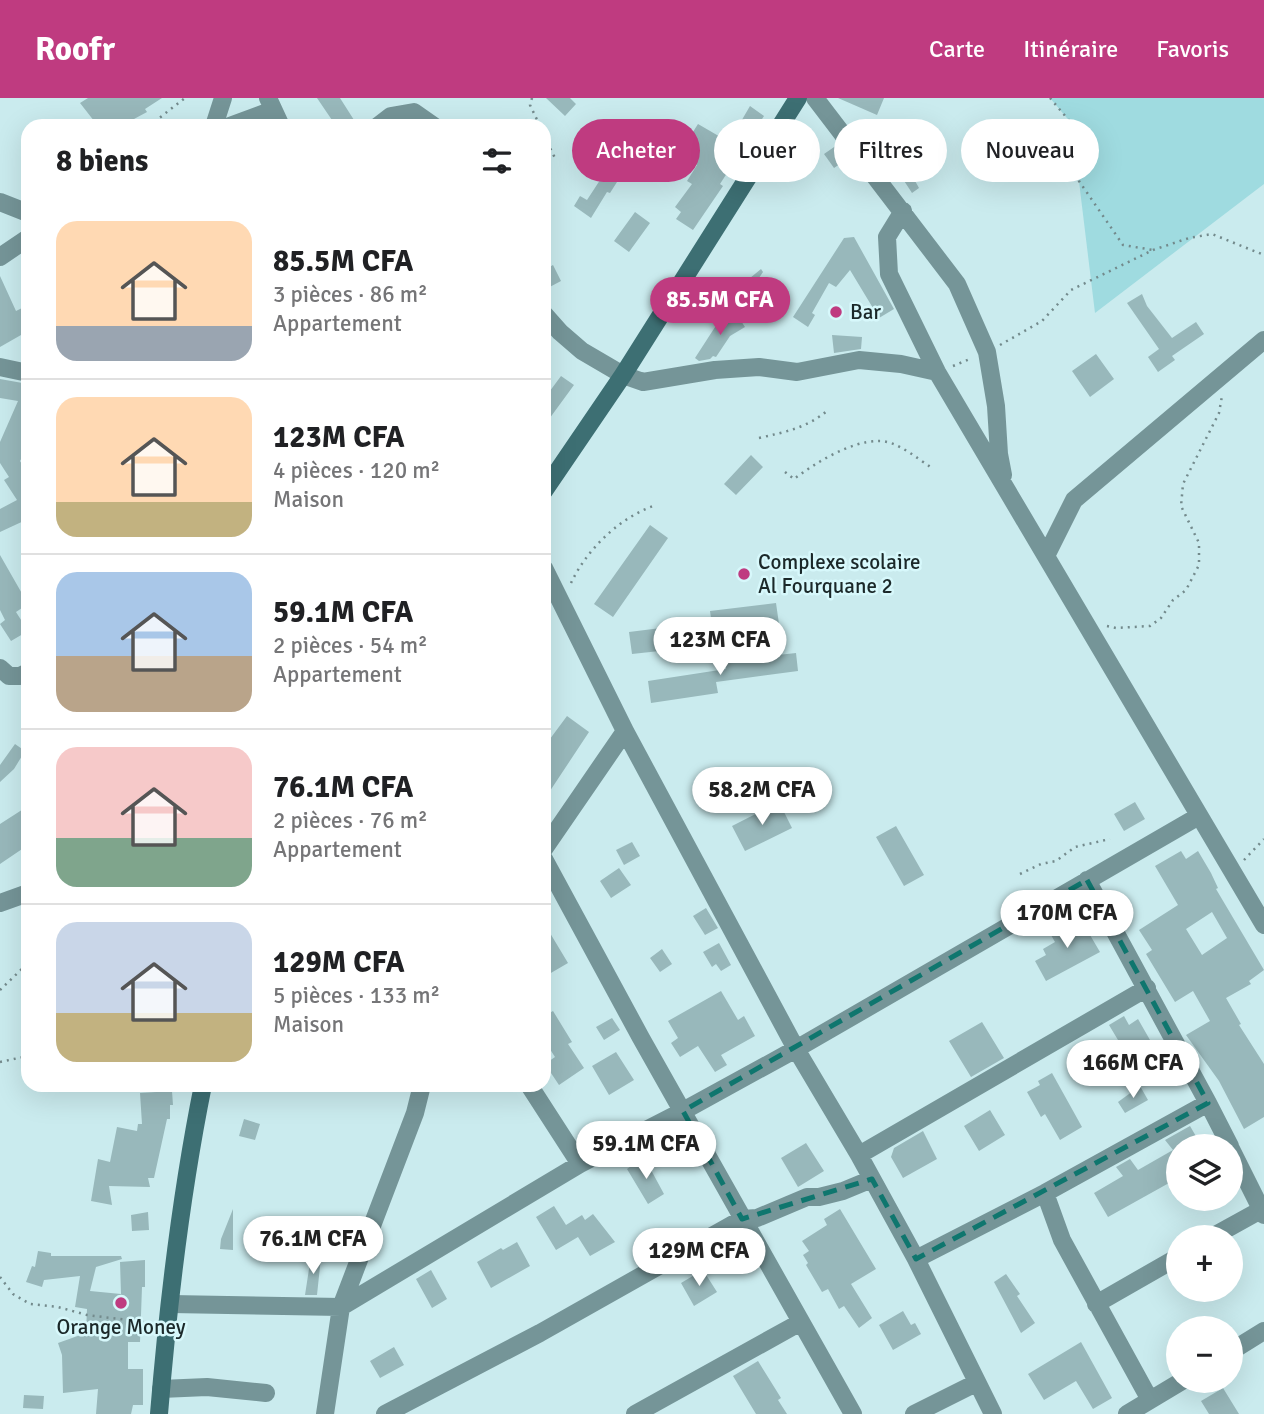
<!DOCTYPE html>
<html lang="fr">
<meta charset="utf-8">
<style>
:root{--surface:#fff;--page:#f6f6f6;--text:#202124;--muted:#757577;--line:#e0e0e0;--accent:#bf3b80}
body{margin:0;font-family:Signika,sans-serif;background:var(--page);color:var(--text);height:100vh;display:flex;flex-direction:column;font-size:26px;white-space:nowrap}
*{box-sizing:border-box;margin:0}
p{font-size:23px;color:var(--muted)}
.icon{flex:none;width:38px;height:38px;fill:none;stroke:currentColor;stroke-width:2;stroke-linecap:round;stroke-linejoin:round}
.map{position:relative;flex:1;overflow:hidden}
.side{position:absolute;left:21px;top:21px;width:530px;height:973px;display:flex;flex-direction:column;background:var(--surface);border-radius:21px;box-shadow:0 7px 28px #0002}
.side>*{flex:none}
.hud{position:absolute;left:572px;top:21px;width:586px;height:63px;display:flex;gap:14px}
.controls{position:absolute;left:1166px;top:1036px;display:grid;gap:14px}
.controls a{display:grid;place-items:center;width:77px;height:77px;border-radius:50%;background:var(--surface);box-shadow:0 7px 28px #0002;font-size:35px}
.price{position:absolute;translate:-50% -60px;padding:0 16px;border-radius:24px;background:#fff;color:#222;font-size:23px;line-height:46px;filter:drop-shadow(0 2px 4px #0008)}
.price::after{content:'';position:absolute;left:50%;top:42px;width:21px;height:16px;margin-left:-10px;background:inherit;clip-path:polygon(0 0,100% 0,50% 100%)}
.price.selected{background:var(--accent);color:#fff}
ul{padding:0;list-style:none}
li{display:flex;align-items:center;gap:21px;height:175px;padding:0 35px}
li+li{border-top:2px solid var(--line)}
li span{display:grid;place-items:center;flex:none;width:196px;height:140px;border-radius:21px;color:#555}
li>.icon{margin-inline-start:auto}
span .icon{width:84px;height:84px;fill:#fffc;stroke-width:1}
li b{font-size:30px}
h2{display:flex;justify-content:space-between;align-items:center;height:84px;padding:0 35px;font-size:30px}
.tag{padding:0 24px;border-radius:32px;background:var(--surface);box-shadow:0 7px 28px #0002;font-size:24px;line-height:63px}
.tag.selected{background:var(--accent);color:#fff}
header{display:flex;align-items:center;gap:42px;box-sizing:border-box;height:98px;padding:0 35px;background:var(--accent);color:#fff}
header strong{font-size:33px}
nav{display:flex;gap:38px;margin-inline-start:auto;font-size:24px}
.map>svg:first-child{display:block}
.green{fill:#9fdbe0}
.building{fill:#98b8bb;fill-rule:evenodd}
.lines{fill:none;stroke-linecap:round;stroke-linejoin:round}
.path{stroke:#738a8c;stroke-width:2.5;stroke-dasharray:2 5;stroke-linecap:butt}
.street{stroke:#759598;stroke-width:18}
.secondary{stroke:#3d6f73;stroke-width:18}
.marked{fill:none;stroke:#0f766e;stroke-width:5;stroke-dasharray:14 9;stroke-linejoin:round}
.poi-dot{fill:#bf3b80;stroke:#d7f8fb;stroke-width:2.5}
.labels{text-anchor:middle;stroke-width:5;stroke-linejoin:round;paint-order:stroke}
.poi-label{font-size:21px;fill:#1b2829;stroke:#d7f8fb;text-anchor:start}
</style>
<header>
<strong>Roofr</strong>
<nav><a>Carte</a><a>Itinéraire</a><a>Favoris</a></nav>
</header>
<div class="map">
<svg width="1264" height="1316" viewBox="0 0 1264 1316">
<rect width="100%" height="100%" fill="#caebee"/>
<!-- green -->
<path class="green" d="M1050 0H1264V86L1095 215 1072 26Z"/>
<!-- building -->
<path class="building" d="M88 0H162L145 11 147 14 121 28H98L80 5Z
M317 0H340L354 22 345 28H336Z
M546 0H570L576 6 565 18Z
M838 0H884L877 17Z
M750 8 764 18 720 86 723 88 693 132 676 121 681 114 675 109 692 86 687 83 697 67 679 56 698 26 729 44Z
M994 26 1018 45 1007 60 983 41Z
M888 33 902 59 918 49 926 61 909 72 919 90 912 95 876 40Z
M837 47 847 61 834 70 824 56Z
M604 76 617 84 610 95 607 94 591 120 574 108 580 98 587 102Z
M635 114 650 125 629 154 614 143Z
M854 139 894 211 879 220 850 172 836 189 829 185 812 215 815 217 808 229 793 219 844 140Z
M553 167 561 183 544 192V172Z
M761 171 763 174 737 212 726 204 733 194Z
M0 178 16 213 28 207V233L0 249Z
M1142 196 1147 208 1172 240 1196 224 1204 236 1172 258 1175 262 1158 274 1148 259 1159 251 1127 205Z
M735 214 745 229 730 238 716 259 713 258 710 261 699 263 695 260 717 226Z
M832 237 862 239 861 251 834 255Z
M1096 256 1114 281 1090 299 1072 273Z
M561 278 574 287 544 328V301Z
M0 281 28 286V349L20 363 28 376V421L0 434V411L17 402 4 382 9 379 0 365V344L18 303 0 300Z
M751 357 763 369 736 397 724 386Z
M650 427 668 440 613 519 594 506Z
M0 457 28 506 16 514 28 533 11 543 0 526 5 522 0 512Z
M776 505 779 526 713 534 710 513Z
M693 526 696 549 632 556 629 534Z
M796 555 798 573 716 584 718 595 651 605 648 583 726 571 725 563Z
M567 618 589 634 544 702V649Z
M15 646 25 653 14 671 0 684V667Z
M779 704 792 730 745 753 732 728Z
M1135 704 1145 721 1124 733 1114 716Z
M28 708V747L0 766V726Z
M896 728 924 777 904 788 876 739Z
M632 744 640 758 624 767 616 752Z
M1181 753 1186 761 1198 753 1211 775 1218 790 1216 791 1264 872 1249 883 1251 886 1226 900 1241 926 1239 927 1264 966V1019L1244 1031 1219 983 1186 937 1210 923 1193 893 1175 904 1146 856 1152 852 1139 832 1178 807 1155 768ZM1212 814 1227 840 1202 857 1186 831Z
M619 770 631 787 611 800 600 783Z
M706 810 718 830 705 837 693 818Z
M1080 820 1100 854 1046 883 1035 863 1046 857 1043 851 1055 844 1051 837Z
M544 825 568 865 544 879Z
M719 845 731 867 721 873 716 866 712 869 703 854Z
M662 851 672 866 660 874 650 860Z
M721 893 738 922 744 918 755 938 721 957 727 967 715 974 698 948 680 959 671 945 678 940 668 923Z
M553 913 572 944 568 946 584 970 559 987 545 966 555 959 544 942V918Z
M1124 918 1129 927 1138 921 1154 949 1099 979 1088 960 1118 942 1109 927Z
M612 920 620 932 604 942 596 929Z
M982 924 1004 960 971 979 949 943Z
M616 954 634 982 609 997 592 968Z
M1052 975 1082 1029 1060 1042 1045 1016 1041 1019 1027 994 1040 987 1038 983Z
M1140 988 1148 1002 1125 1015 1118 1004Z
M172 993 173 1007H170V1021H167L154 1080H148L150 1089 109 1088 112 1107 91 1103 98 1061 110 1064 117 1029 137 1033 138 1026H142L140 995Z
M990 1012 1005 1037 979 1053 964 1028Z
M244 1021 260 1026 255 1042 239 1038Z
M1190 1028 1197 1040 1183 1048H1178V1080L1108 1119 1094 1095 1123 1078 1116 1069 1130 1061 1138 1072 1173 1052 1165 1042Z
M923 1033 937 1061 903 1080 891 1059 894 1050Z
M806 1045 824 1073 798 1089 781 1060Z
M644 1059 664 1096 648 1106 627 1071Z
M554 1108 566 1127 582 1117 585 1122 593 1116 615 1144 590 1158 578 1139 556 1152 536 1119Z
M233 1111V1152L220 1151 221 1141Z
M840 1111 876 1171 851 1186 872 1220 859 1230 844 1208 839 1211 828 1191 822 1194 806 1167 808 1165 803 1157 809 1153 802 1143 827 1127 824 1121Z
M148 1114 149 1132 132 1133 131 1117Z
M517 1144 530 1168 491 1190 477 1164 501 1150 503 1152Z
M38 1153 51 1155V1158H121L122 1161 96 1169 90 1193 121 1196 120 1164 145 1162V1189H142L140 1244H128V1271H143V1307H133L131 1316H96L98 1291 63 1295 62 1257 58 1245 86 1235 87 1211 75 1209 80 1178 44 1182 42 1189 26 1184 32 1168 35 1169Z
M311 1158 321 1159 317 1197H305Z
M431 1172 447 1201 432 1210 416 1181Z
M703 1172 717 1194 694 1208 681 1185Z
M1006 1176 1020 1196 1017 1198 1035 1225 1021 1235 994 1184Z
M903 1213 911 1227 915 1225 921 1236 893 1252 879 1227Z
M1081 1244 1112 1300 1093 1311 1076 1283 1044 1302 1028 1276Z
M394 1249 404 1267 380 1280 370 1263Z
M758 1263 781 1300 778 1302 787 1316H756L733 1278Z
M1223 1290 1239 1316H1209L1201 1303Z
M24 1297 44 1298 43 1311 23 1310Z"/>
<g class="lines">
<!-- path -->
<path class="path" d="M532 0 530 7 540 28
M1050 0 1072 26 1079 83 1123 147 1153 152
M149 28 185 0
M544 38 555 60
M1000 247 1042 223 1071 192 1153 152 1189 140 1212 136 1264 157
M953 268 972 260
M759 340C785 334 807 330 828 312
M785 374 794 381C815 365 851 343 878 343 896 342 918 361 932 370
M571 485C587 451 620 419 656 407
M1107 528 1116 530 1150 528 1161 520 1173 502 1186 492 1199 467V445L1181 408 1183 386 1219 315 1222 298
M1244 762 1264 741
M1020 776 1041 766 1056 763 1075 749 1110 741
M0 892 28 865
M0 964 28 958
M0 1179 13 1196 30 1206 58 1209 87 1217 152 1225"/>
<!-- street -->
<path class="street" d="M268 0 281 28
M815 0 957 186 987 254 996 308 999 356 1003 377
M214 28 223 0
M230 28 273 12
M378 28 391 18 414 14 434 28
M0 104 28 115
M903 113 887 139 889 176 937 274 1264 827
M0 159 28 140
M544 216 560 234 582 253 623 277 643 284 715 272 759 269 797 274 859 262 901 266 937 274
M0 269 28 275
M1046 458 1074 402 1264 242
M544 470 625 633 796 951 859 1057 916 1161 993 1316
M0 570 9 578H20L28 574
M544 751 625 633
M544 761 641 940 853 1316
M1087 782 1208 1005 1230 1048
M0 805 28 795
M529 987 580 1066
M1230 1049 1264 1117
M859 1057 1147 890
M1045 1095 1062 1142 1150 1302
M1212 1139 1261 1112
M916 1161 1045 1095 1208 1005
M171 1206 341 1209 580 1066 683 1013 796 951 1199 718
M1096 1206 1178 1159
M1230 1254 1264 1233
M161 1291 207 1289 266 1295
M325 1316 341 1209 415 1015 422 987
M385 1316 540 1235 742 1121 757 1120 807 1099H819L843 1093 872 1081
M635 1316 801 1224
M914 1316 976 1285
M1127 1316 1182 1283"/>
<!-- secondary -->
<path class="secondary" d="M544 393 623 277 798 0
M159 1316C168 1206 181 1096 203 987"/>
</g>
<!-- marked area -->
<path class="marked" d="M1087 782 1208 1005 916 1161 872 1081 742 1121 683 1013Z"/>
<!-- markers -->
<g class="poi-dot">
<circle cx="836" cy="214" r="7"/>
<circle cx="744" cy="476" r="7"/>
<circle cx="121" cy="1205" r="7"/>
</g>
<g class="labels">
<!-- poi labels -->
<g class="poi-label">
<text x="850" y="221">Bar</text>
<text x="758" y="471">Complexe scolaire<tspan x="758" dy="24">Al Fourquane 2</tspan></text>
<text x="121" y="1236" text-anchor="middle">Orange Money</text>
</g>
</g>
</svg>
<div class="controls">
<a><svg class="icon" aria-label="layers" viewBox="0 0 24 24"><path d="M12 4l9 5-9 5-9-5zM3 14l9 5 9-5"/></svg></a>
<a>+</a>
<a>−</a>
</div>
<b class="price selected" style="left:720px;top:239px">85.5M CFA</b>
<b class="price" style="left:720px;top:579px">123M CFA</b>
<b class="price" style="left:762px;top:729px">58.2M CFA</b>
<b class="price" style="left:1067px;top:852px">170M CFA</b>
<b class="price" style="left:1133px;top:1002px">166M CFA</b>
<b class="price" style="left:646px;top:1083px">59.1M CFA</b>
<b class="price" style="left:313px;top:1178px">76.1M CFA</b>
<b class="price" style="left:699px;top:1190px">129M CFA</b>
<div class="hud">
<a class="tag selected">Acheter</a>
<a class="tag">Louer</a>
<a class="tag">Filtres</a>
<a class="tag">Nouveau</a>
</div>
<section class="side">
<h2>8 biens<svg class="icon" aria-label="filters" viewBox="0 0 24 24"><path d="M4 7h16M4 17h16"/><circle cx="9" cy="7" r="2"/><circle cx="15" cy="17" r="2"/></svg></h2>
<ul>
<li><span style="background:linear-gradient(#ffd9b3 75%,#9aa5b1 0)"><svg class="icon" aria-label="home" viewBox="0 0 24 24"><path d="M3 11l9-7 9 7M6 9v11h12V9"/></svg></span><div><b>85.5M CFA</b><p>3 pièces · 86 m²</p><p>Appartement</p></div></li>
<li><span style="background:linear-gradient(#ffd9b3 75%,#c2b280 0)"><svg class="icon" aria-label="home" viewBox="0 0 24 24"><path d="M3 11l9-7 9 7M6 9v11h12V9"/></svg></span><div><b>123M CFA</b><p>4 pièces · 120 m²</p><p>Maison</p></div></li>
<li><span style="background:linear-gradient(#a9c7e8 60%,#b9a48a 0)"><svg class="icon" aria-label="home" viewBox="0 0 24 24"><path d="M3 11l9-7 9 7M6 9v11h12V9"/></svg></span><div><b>59.1M CFA</b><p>2 pièces · 54 m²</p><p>Appartement</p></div></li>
<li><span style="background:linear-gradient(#f6c9c9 65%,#7fa58c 0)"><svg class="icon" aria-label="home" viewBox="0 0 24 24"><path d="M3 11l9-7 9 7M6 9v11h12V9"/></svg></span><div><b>76.1M CFA</b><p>2 pièces · 76 m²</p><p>Appartement</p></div></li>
<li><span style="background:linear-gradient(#c9d6e8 65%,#c2b280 0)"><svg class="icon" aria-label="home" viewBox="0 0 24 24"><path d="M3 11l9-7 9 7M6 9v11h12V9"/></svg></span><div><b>129M CFA</b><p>5 pièces · 133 m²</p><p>Maison</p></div></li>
</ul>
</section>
</div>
